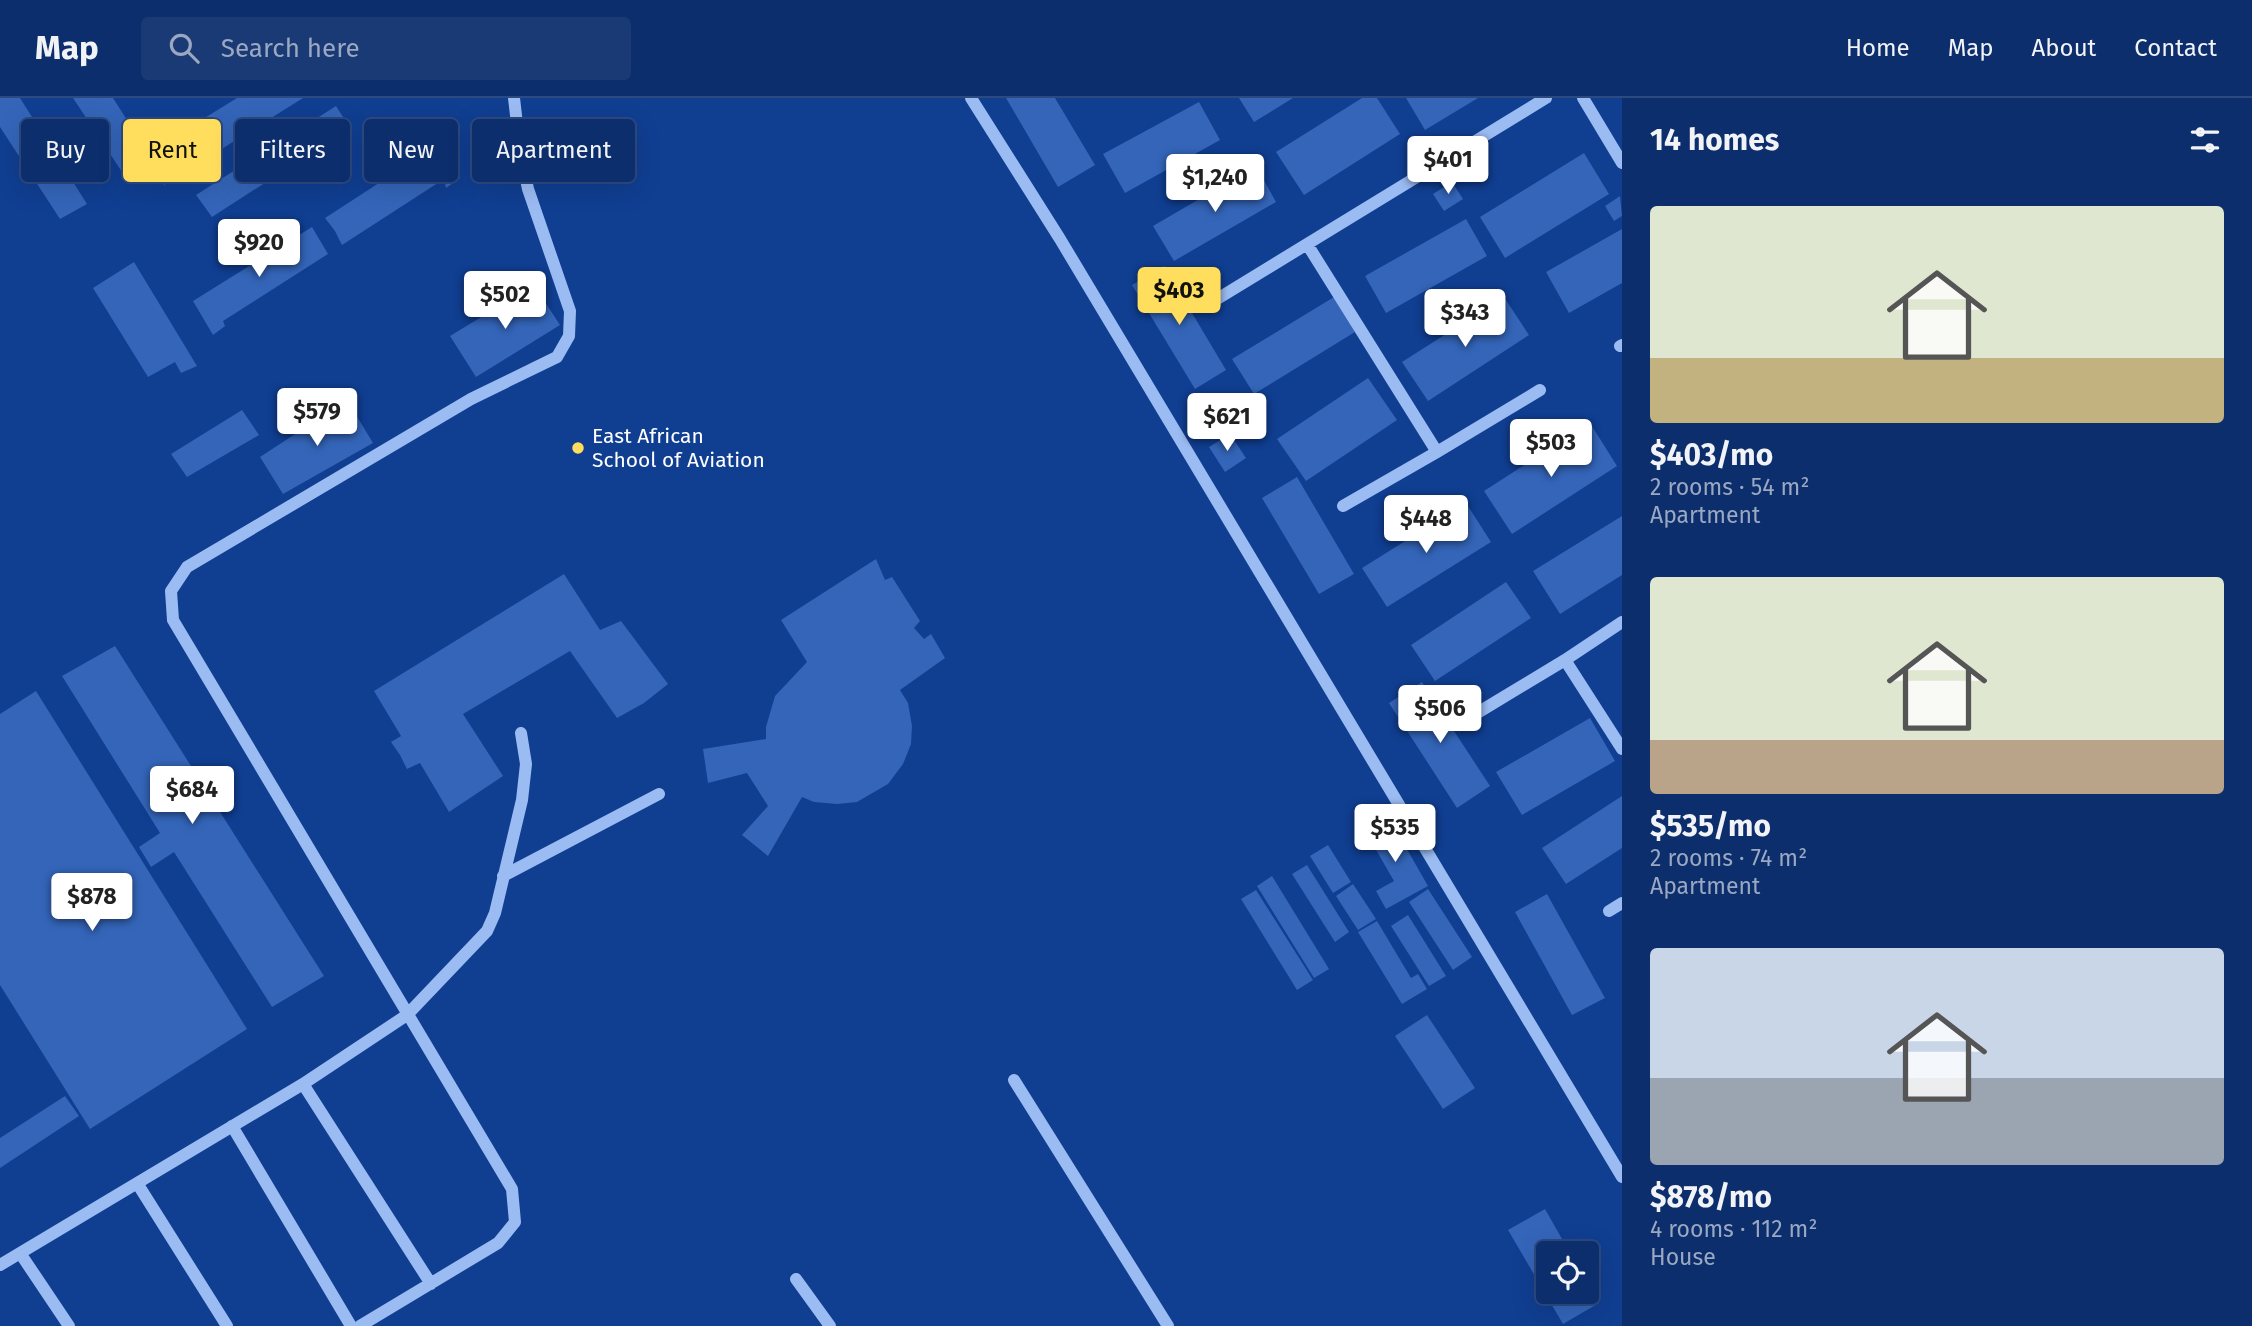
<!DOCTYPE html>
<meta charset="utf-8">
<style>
:root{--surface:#0c2e6d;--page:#1a3a75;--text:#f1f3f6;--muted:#9aa8c2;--line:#2c4a80;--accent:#ffdd5d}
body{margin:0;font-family:"Fira Sans",sans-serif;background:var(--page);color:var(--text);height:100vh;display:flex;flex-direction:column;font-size:26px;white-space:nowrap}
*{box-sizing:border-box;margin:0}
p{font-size:23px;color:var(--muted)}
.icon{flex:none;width:38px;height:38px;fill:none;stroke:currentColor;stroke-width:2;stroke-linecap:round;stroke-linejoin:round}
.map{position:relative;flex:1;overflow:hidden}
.side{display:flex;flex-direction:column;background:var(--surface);width:630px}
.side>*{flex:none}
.top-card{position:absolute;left:21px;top:21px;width:665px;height:63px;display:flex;gap:14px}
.controls{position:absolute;left:1536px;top:1143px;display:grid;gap:14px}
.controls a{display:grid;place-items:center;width:63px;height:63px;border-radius:7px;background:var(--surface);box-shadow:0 7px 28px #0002,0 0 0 2px var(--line);font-size:35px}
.price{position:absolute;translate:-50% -60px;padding:0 16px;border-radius:7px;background:#fff;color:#222;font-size:23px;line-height:46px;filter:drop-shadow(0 2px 4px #0008)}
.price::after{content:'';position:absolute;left:50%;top:42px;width:21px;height:16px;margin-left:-10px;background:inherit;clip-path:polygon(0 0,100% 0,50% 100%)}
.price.on{background:var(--accent);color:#111}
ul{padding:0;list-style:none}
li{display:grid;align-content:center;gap:14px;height:371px;padding:0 28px}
li span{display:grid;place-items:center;height:217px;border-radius:7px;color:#555}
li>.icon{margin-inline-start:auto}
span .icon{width:126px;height:126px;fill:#fffc;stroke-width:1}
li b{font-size:30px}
h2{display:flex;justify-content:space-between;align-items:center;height:84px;padding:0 28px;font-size:30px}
.chip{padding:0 24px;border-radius:7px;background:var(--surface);box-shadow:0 7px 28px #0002,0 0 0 2px var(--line);font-size:24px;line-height:63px}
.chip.on{background:var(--accent);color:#111}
header{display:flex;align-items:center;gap:42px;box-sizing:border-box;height:98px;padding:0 35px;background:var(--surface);border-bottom:2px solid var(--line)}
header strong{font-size:33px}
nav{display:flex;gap:38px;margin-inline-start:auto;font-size:24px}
.search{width:490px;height:63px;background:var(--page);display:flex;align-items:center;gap:18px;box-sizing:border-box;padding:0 24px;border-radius:7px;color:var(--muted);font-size:26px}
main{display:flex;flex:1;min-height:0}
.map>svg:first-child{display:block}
.building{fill:#3465b9}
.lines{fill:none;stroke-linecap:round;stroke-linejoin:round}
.minor{stroke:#9bbcf3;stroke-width:12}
.poi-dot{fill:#ffdd5d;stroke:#103e91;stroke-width:2.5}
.labels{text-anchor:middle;stroke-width:7;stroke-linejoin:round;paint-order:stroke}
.poi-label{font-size:21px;fill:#fff;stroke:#103e91;text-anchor:start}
</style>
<header>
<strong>Map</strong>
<div class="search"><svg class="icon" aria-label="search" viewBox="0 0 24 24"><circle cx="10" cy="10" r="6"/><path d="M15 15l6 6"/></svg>Search here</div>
<nav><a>Home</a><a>Map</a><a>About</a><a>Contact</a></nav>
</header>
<main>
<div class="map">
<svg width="1622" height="1228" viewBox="0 0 1622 1228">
<rect width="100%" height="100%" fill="#103e91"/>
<!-- building -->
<path class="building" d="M0 0H20L87 106 60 121 0 29Z
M73 0H113L148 55 237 0H303L164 87 160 73 150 64 128 83Z
M1006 0H1055L1095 67 1058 89Z
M1239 0H1293L1254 24Z
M1362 0H1377L1400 36 1304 97 1276 54Z
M1406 0H1478L1425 32Z
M1199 4 1220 42 1125 95 1103 56Z
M336 8 350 30 212 119 196 97Z
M439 46 451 58 460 80 446 90 444 81 342 147 335 133 325 120Z
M1584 55 1609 96 1505 160 1480 119Z
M1256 68 1276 104 1174 163 1153 128Z
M1452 84 1463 101 1444 113 1433 96Z
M1620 98 1622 118 1614 123 1605 108Z
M1466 121 1487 158 1386 215 1365 178Z
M312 129 328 156 223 223 225 228 213 237 193 203Z
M1622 131V185L1569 215 1546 174Z
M134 164 197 268 181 275 175 264 148 279 93 190Z
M1164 168 1226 272 1195 291 1132 187Z
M534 187 560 227 476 279 450 238Z
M1334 199 1355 234 1254 296 1232 261Z
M1504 199 1529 237 1428 303 1402 264Z
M1368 280 1397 322 1306 383 1277 341Z
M347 302 373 345 283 396 260 359Z
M242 312 259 337 187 379 171 356Z
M1590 325 1617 368 1512 436 1484 393Z
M1230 336 1246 360 1225 374 1209 349Z
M1297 379 1354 476 1319 496 1262 400Z
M1466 405 1491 444 1387 509 1362 470Z
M1622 418V477L1560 516 1533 473Z
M876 461 885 482 892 479 920 523 914 530 924 541 931 536 945 560 900 592 908 605 912 628 911 646 903 666 888 686 857 704 837 706 814 704 802 699 768 758 742 737 768 708 747 675 708 685 703 651 766 641V629L775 598 807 564 781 522Z
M564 476 600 532 621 523 668 586 644 605 617 620 570 553 463 616 503 678 449 714 420 665 407 671 400 657 391 644 401 638 374 593Z
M1506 484 1531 520 1435 583 1411 547Z
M115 548 324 878 272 909 174 754 151 769 139 749 160 735 62 578Z
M1422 584 1490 688 1457 710 1389 605Z
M36 593 247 931 90 1031 0 887V616Z
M1590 620 1615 663 1522 717 1496 674Z
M1622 698V750L1566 786 1542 750Z
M1388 718 1428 788 1386 811 1376 793 1394 783 1364 731Z
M1328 747 1351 784 1333 795 1310 758Z
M1307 767 1349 834 1335 844 1292 776Z
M1272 778 1329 871 1314 880 1257 788Z
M1353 786 1376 821 1358 832 1336 798Z
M1428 791 1472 859 1453 872 1409 804Z
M1256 792 1313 882 1297 892 1241 801Z
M1547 796 1605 900 1572 917 1515 814Z
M1408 817 1446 878 1429 888 1391 828Z
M1377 823 1411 880 1418 876 1427 891 1402 906 1358 834Z
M1427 917 1475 990 1443 1011 1395 938Z
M65 998 79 1018 0 1070V1040Z
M1545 1111 1570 1155H1549V1194H1587V1185L1599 1205 1563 1226 1508 1132Z"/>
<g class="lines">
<!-- minor -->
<path class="minor" d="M971 0 1060 141 1622 1079
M1583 0 1622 65
M1307 146 1437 354
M1209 206 1546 0
M1620 248 1622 247
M1343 408 1437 354 1540 292
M1565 562 1622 651
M1459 626 1565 562 1622 524
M503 778 659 696
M1609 813 1622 805
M1014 982 1168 1228
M303 986 431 1186
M232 1028 351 1228
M137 1085 227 1228
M20 1155 69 1228
M0 1167 303 986 407 917 487 833 495 815 522 702 526 666 521 635
M796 1181 830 1228
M360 1228 498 1145 515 1124 512 1091 173 522 171 493 187 469 471 301 557 259 569 238 570 213 528 91 520 52 514 0"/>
</g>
<!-- markers -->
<circle class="poi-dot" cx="578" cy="350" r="7"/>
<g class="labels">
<!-- poi labels -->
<g class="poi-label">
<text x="592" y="345">East African<tspan x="592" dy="24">School of Aviation</tspan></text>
</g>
</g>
</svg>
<div class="controls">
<a><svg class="icon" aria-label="locate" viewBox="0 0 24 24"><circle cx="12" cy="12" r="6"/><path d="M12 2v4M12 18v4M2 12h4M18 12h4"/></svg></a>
</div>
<b class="price" style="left:1448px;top:98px">$401</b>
<b class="price" style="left:1215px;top:116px">$1,240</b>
<b class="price" style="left:259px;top:181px">$920</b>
<b class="price on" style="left:1179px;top:229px">$403</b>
<b class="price" style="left:505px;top:233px">$502</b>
<b class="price" style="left:1465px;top:251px">$343</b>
<b class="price" style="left:317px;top:350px">$579</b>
<b class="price" style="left:1227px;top:355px">$621</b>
<b class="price" style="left:1551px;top:381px">$503</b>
<b class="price" style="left:1426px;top:457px">$448</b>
<b class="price" style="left:1440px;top:647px">$506</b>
<b class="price" style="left:192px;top:728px">$684</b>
<b class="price" style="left:1395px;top:766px">$535</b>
<b class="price" style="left:92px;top:835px">$878</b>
<div class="top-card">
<a class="chip">Buy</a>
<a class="chip on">Rent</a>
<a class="chip">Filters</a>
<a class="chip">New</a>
<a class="chip">Apartment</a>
</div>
</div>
<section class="side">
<h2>14 homes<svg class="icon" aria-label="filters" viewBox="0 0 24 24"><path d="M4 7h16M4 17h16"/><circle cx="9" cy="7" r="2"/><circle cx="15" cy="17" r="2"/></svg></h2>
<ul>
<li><span style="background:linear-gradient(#dfe7d0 70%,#c2b280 0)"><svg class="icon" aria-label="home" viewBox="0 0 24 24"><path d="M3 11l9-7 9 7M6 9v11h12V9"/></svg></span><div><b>$403/mo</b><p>2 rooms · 54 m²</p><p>Apartment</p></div></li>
<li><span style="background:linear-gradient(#dfe7d0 75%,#b9a48a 0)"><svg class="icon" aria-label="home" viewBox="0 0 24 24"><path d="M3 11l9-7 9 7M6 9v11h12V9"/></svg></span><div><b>$535/mo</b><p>2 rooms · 74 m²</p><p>Apartment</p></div></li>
<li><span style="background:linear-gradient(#c9d6e8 60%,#9aa5b1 0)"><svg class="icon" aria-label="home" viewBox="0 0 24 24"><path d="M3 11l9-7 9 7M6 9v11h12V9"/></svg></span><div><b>$878/mo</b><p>4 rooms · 112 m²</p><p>House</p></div></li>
</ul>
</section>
</main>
